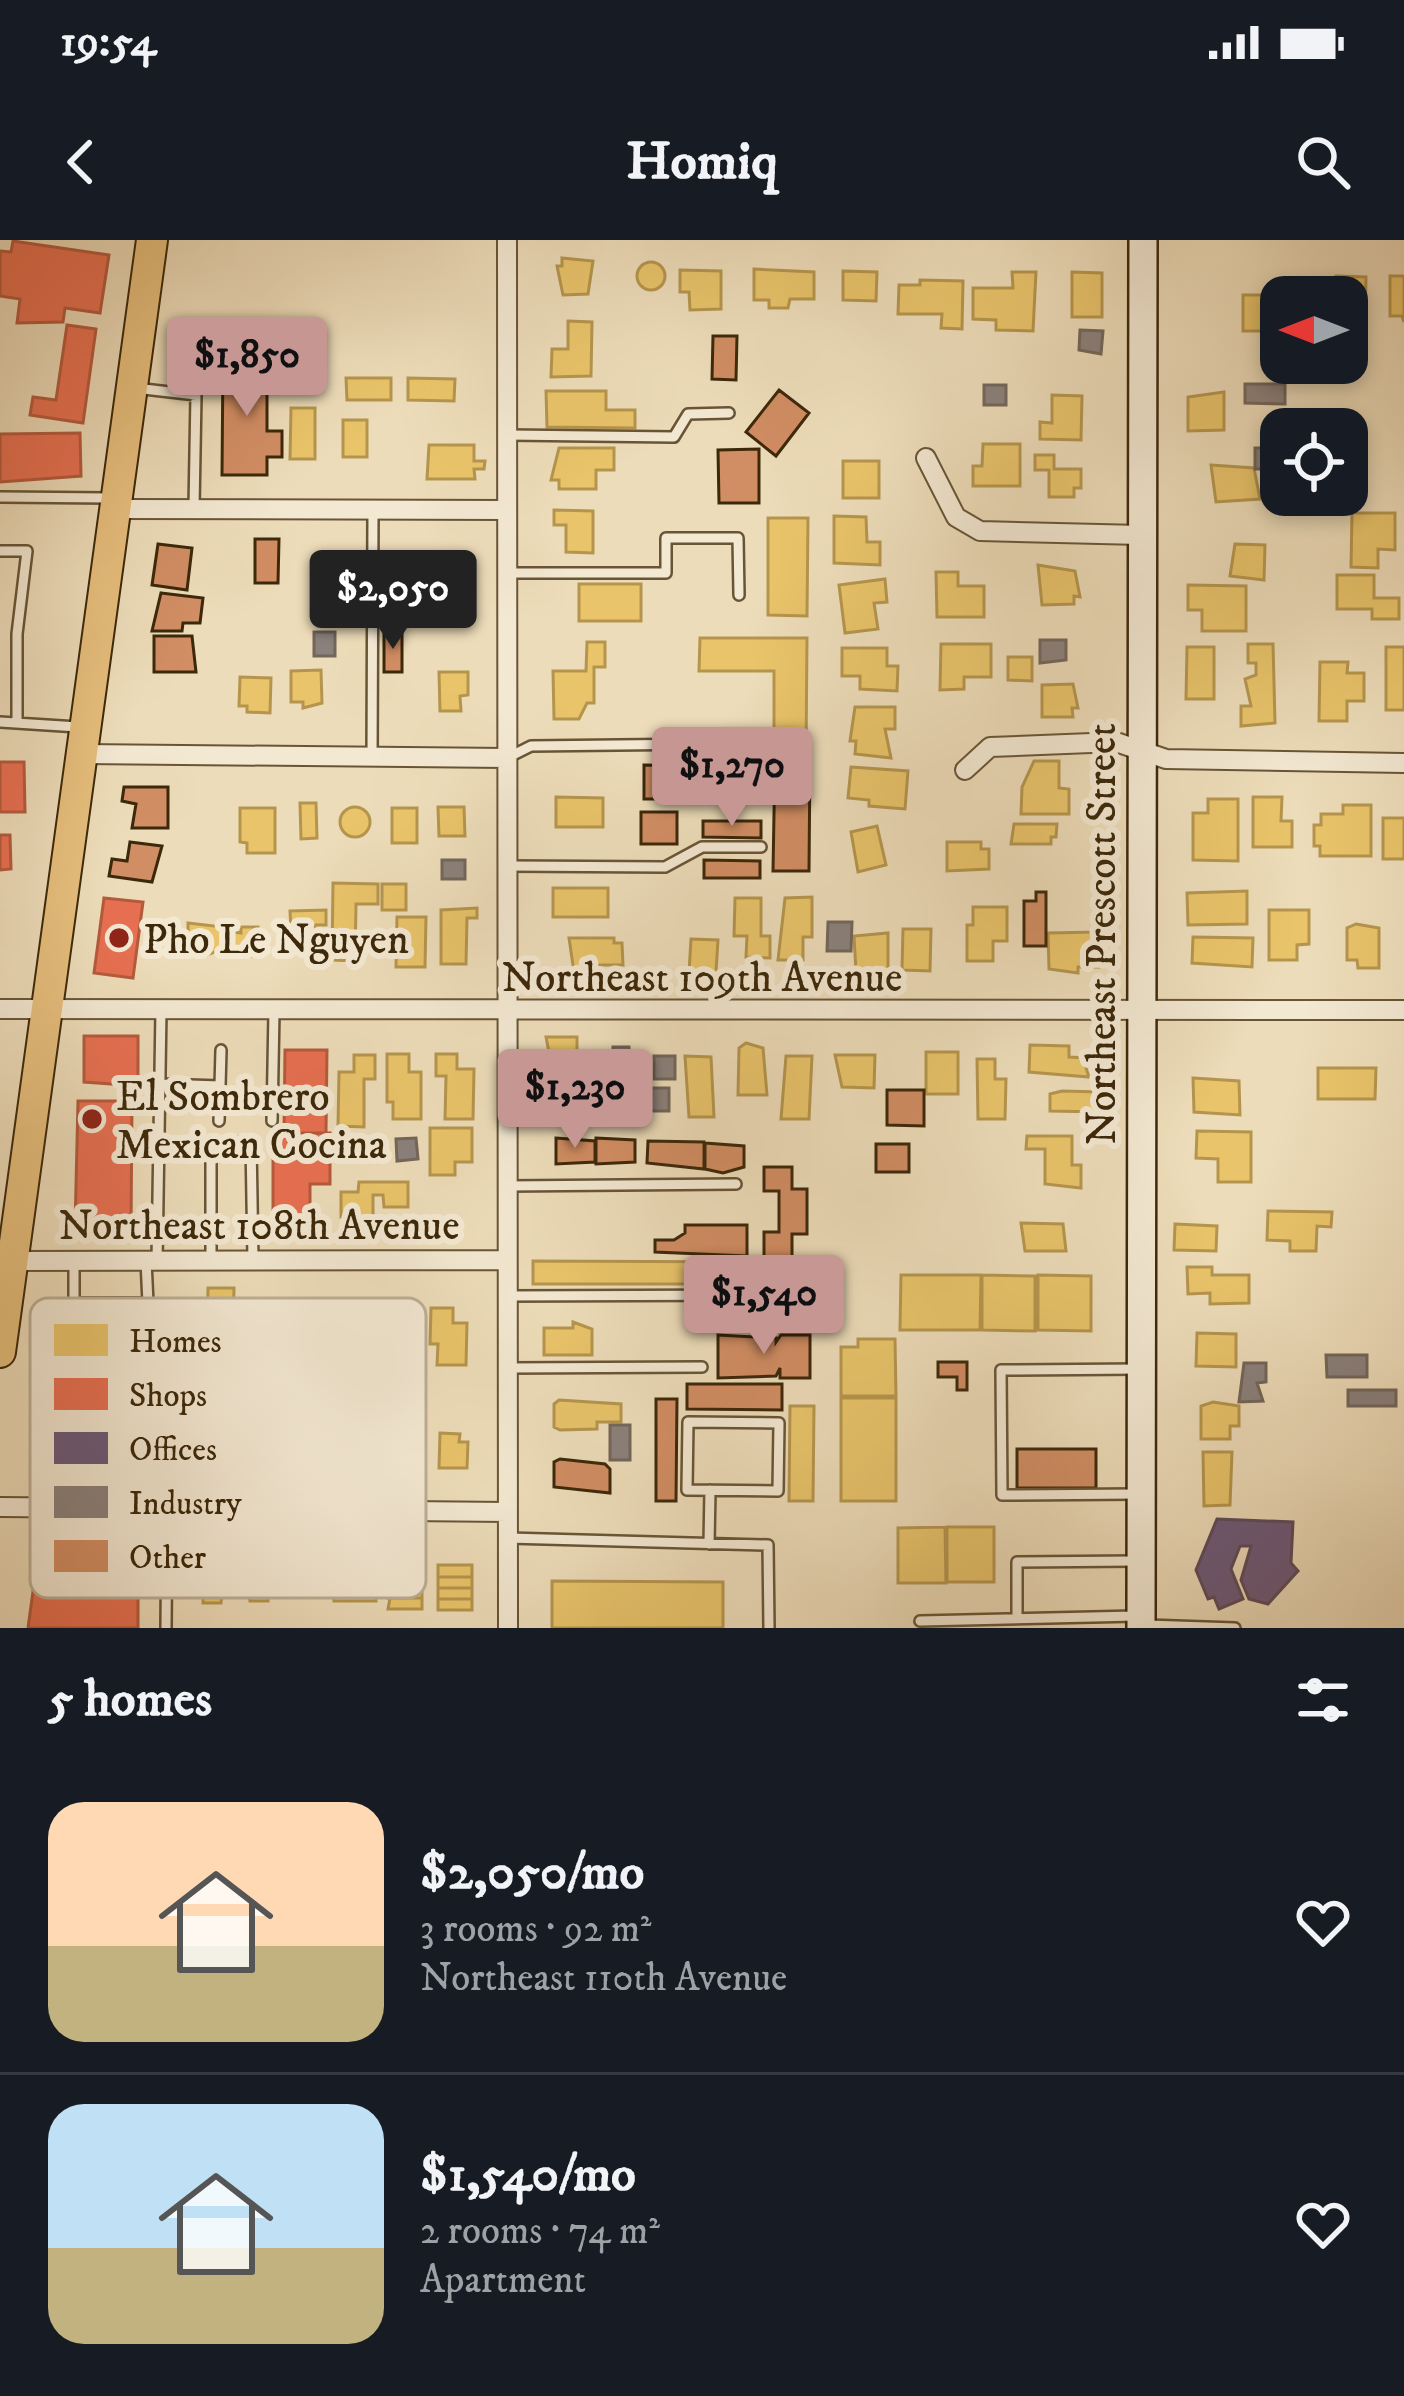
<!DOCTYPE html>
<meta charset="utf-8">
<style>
:root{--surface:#171b24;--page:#20242c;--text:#f1f3f6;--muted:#9ea1a6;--line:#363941;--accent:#c59692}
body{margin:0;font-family:"IM FELL DW Pica",serif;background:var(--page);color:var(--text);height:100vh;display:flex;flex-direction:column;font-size:45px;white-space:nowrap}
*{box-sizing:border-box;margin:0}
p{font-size:39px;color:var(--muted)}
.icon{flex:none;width:66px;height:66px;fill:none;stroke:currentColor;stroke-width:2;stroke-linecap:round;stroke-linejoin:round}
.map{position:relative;height:1388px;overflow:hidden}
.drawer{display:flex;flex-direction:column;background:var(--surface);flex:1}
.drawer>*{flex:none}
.needle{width:78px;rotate:270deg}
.controls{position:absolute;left:1260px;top:36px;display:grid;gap:24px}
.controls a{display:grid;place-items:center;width:108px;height:108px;border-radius:24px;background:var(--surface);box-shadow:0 6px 18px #0003;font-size:60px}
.price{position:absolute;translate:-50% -102px;padding:0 27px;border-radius:12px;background:var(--accent);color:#111;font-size:39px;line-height:78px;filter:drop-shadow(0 3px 6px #0008)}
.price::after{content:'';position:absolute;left:50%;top:72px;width:36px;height:27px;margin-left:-18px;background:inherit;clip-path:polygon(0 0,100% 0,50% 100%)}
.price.selected{background:#222;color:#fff}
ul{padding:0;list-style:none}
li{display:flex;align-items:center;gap:36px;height:300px;padding:0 48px}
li+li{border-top:3px solid var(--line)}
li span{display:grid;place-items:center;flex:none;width:336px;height:240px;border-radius:36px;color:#555}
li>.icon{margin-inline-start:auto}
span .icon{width:144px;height:144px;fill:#fffc;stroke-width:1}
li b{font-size:51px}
h2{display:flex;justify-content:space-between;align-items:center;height:144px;padding:0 48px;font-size:51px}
.status{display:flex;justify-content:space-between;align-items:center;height:84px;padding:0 60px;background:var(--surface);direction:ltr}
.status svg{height:33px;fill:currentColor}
header{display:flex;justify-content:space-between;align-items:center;height:156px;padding:0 48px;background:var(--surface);font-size:54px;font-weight:700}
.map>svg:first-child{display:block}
.homes{fill:#e9c46a;stroke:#b5954d;stroke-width:3}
.shops{fill:#e76f51;stroke:#b45a3c;stroke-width:3}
.offices{fill:#6d597a;stroke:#5e4a58;stroke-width:3}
.industry{fill:#8a817c;stroke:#73665a;stroke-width:3}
.building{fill:#d18d63;stroke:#3c280a;stroke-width:3}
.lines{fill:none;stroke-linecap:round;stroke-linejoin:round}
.lane-casing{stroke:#685536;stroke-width:14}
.street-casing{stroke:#685536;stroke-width:22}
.secondary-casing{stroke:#3c280a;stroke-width:32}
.primary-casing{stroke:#3c280a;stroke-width:34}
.lane{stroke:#f3e8d2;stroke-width:9}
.street{stroke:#f3e8d2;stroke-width:18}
.secondary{stroke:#f3e8d2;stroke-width:27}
.primary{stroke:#e6be7c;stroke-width:30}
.poi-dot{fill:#8f2418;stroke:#f3e8d2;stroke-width:4.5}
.labels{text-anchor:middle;stroke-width:12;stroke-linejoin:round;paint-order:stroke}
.street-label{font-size:42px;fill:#3c280a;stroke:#f3e8d2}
.poi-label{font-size:42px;fill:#3c280a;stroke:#f3e8d2;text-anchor:start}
.key{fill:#f3e8d2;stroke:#bcae96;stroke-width:3}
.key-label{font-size:33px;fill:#3c280a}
</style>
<div class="status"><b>19:54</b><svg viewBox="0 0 49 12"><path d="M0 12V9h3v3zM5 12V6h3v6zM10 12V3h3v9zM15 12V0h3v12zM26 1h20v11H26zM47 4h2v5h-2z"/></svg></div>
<header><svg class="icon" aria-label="back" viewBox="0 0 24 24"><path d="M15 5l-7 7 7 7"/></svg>Homiq<svg class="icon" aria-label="search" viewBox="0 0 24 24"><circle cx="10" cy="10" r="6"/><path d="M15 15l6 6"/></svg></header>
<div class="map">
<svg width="1404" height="1388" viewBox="0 0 1404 1388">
<rect width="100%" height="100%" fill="#eddcb9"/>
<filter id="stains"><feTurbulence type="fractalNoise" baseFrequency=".00167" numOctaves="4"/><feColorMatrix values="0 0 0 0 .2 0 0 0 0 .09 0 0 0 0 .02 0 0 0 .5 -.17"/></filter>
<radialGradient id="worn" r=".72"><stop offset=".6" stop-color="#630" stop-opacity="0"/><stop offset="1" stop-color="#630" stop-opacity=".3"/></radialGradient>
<!-- homes -->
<path class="homes" d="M562 18 593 21 588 54 563 55 557 26H562Z
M637 36a14 14 0 1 1 28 0a14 14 0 1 1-28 0Z
M754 29 814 32V59H790L788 68H769V60H754Z
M680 30 721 31V69L690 70 689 52H680Z
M843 31 877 32 876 61 843 60Z
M1012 32H1036L1033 91 996 90V80L973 79V48H1013Z
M1072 32 1102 33V77H1072Z
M1336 36 1366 37 1365 81H1347V57H1335Z
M1390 36H1404V82L1402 76H1390Z
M920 40 963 41 962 89 941 88 942 74H898L899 45H920Z
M1243 55H1265L1270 91H1243Z
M568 81 592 82 591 136 551 137 552 109H568Z
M346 138H391V160H347Z
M408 138 455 139 454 161 408 160Z
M546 151H606V170H635V188L547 187Z
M1224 152V190L1188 191V157Z
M1052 155 1082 156 1081 200 1040 199V182L1052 183Z
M291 168H315V219H290Z
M343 180H367V217H343Z
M983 204H1020V246H973V226H982Z
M429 205H474V221H485L484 229H474L475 239H427Z
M559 208H614V230H596V249H559V240H551Z
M1035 215H1054V229H1081V248H1074V257H1049V230H1035Z
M843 221H879V258H843Z
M1211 225 1254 228 1260 259 1216 262Z
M554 270 593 271V313L566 312V285H554Z
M1352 273H1395V310L1378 309V328L1351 327Z
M834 276 866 277 867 302H880V325L834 323Z
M768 278H808L807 376 768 375Z
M1235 304 1265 305 1264 340 1230 336Z
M443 315H470V339H443Z
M1038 325 1075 331 1080 357 1074 356V364L1042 365Z
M936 332H958V346H984V377H937Z
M1337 335H1374V358H1399V379H1372V369H1337Z
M885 339 887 362 874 363 878 389 845 393 839 345Z
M579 344H641V381H579Z
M1188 345 1246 346V391H1202V370H1188Z
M700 398H807L806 514H774V431H699Z
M587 402H605V427H594V463H587L579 479H554L553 431H586Z
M941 404H991V437H964V449L940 450Z
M1248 404H1273L1275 483 1241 486V466H1251L1245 439 1256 435V423H1248Z
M1187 407H1214V459H1186Z
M1386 407H1404V470H1386Z
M842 408H887V426H898L897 451 860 449V436H842Z
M1008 417H1032V441L1008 440Z
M1320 422H1348L1347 433H1364V461H1347V481H1319Z
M321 430 322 463 303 468V462H291V431Z
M439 432H468V455L460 456 461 471H440Z
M240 437 271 438 270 473 247 472V466H239Z
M1073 444 1078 468H1072L1073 477H1042V445Z
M855 467H895V489H885L891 518 855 514 856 501H850Z
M1034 521H1059V548L1069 549V574H1021L1022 547Z
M851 527 908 531 905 569 869 566V560L848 558Z
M556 557 603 558V587H556Z
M1253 557H1282L1281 581H1292V607H1253Z
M1208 559H1238V621L1193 620V573H1208Z
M300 563H316L317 598 301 599Z
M1343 565H1371V616H1320V606H1314V585H1321V574H1343Z
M438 567H464L465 596H439Z
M340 582a15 15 0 1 1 30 0a15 15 0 1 1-30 0Z
M240 568H275V613H247V603L240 602Z
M392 568H417V603H392Z
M1383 578H1404V619H1383Z
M1014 584H1057L1056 597H1051V604H1011Z
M877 586 886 625 858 632 851 592Z
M947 602H981V609H989V629L947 631Z
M333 643 378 644V664H356L355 721 332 720Z
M382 644H406V670H382Z
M553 648H608V677H553Z
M1247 651V684L1188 685 1187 653Z
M812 657V697H803V720H778L785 658Z
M735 658H761V696H770V718L746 717 747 696H734Z
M973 667H1007V701H993V721H967V685H973Z
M477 668V678H467L466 724H441V670Z
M326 670V685H315V710L300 715V709H292L290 671Z
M1269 670H1309V704L1297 705V720H1269Z
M397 677H426L425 727H396Z
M188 683 223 687V709L207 715 188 711Z
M1356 684 1379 688V728H1358L1357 720H1347V688Z
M241 687H258V712H249L250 716 233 711V692L241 693Z
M903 689H931L930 731 902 730Z
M1098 692 1099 727H1078V733L1049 729 1048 693Z
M888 693V731H856L854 696Z
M1193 697 1253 698 1252 727 1192 723Z
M569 698H614V703H622L623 725H588V732H574Z
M691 699 718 700 716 732 689 733Z
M546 797H577V815H597L596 838H554Z
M746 803 763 808 767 855H738L739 808Z
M1030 805 1069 806V817L1089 818 1084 822 1089 837 1029 832Z
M926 812H958V854H926Z
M387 814H409V832H421V879H393V862H387Z
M436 814H457V829H474L473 879H445L446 836H436Z
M354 815H375V839H364V887L338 886 339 832H354Z
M835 815H875L874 848 842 847Z
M685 816 711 817 714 877H689Z
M786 816H812L809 879H781Z
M977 819H995V839H1006L1005 879H978Z
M1318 828H1376L1375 859H1318Z
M1193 838 1239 841 1240 875 1194 872Z
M553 845 576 846V855H584L575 881H553V869H549Z
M1062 851 1100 852V872L1050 871V854Z
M430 888H472V922H455V935H430Z
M1197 891 1251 892V942H1218V919L1196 918Z
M1027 896H1072V925H1081V948L1045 944V909H1026Z
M359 942H408V967H384L383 955H373V977H341V952H358Z
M1268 971 1332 972 1331 987 1317 986 1316 1011H1290V1001L1267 1000Z
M1021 983 1063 984 1066 1011H1025Z
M1175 984 1217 986 1216 1011 1174 1010Z
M533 1021 787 1022V1044H533Z
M796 1025H818V1078H796Z
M1187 1027H1212V1035H1249V1063L1210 1064V1053L1188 1054Z
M901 1035H981L980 1090H900Z
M982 1035 1035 1036V1091L982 1090Z
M1038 1035 1091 1036V1091L1038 1090Z
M208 1048H234L233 1095H207Z
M431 1068H453V1083H467L466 1125H437L438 1104H430Z
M573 1082 592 1089V1115H544V1088H573Z
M1197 1093 1236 1094V1127L1196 1126Z
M858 1099H895L896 1156H841V1107H858Z
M841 1158H896V1261H841Z
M559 1160 621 1164V1182H597V1189L560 1190 554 1187V1164Z
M1213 1162 1239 1166V1186H1230V1199H1201V1166Z
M790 1166H814L813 1261H789Z
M440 1193 460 1194 459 1202H468L467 1228H439Z
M1203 1212H1232L1230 1265 1204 1266Z
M945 1287 946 1343H898V1288Z
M947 1287H994V1342H947Z
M200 1309H227L221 1363H203V1351H190V1335L200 1334Z
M270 1309 268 1361H250L244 1310Z
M374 1315 376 1361H334L333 1316Z
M438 1325H472V1337H438Z
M438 1337H472V1348H438Z
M552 1341 723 1342V1388H552Z
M390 1347H422V1358H388Z
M438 1348H472V1359H438Z
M390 1358H422V1369H388Z
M438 1359H472V1370H438Z"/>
<!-- shops -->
<path class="shops" d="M13 1 109 15 100 73 65 68 63 82 17 83 20 59 0 56V11L11 12Z
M67 85 96 89 83 183 30 175 33 157 56 160Z
M80 193 81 236 0 242V194Z
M0 522H24L25 572H0Z
M0 595H10L11 629 0 630Z
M104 658 143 662 133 738 94 733Z
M84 796H138V846L84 842Z
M285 810H327L326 893H284Z
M78 861H132L131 989H75Z
M330 893V944H310V987H273V894Z
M40 1300H138V1388H28Z"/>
<!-- offices -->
<path class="offices" d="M1217 1279 1293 1282 1291 1323 1298 1331 1268 1364 1249 1359 1241 1340 1251 1306H1240L1231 1329 1243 1359 1219 1369 1214 1357 1208 1359 1196 1330Z"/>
<!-- industry -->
<path class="industry" d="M1080 90 1103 91 1101 114 1079 110Z
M1245 144H1285V164L1245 163Z
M984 145H1006V165H984Z
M1255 208H1281V229H1255Z
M314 392H335V416H314Z
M1040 400H1066V420L1040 423Z
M442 620H465V639H442Z
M828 682H852L851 711H827Z
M613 807H629V842H613Z
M654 816H675V839H654Z
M635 848H669V871H635Z
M416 898 418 919 397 921 396 899Z
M1326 1115H1367V1137H1327Z
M1244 1123H1266V1142L1257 1143 1263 1161 1239 1162Z
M1348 1150H1396V1166H1348Z
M610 1185H630V1220H610Z"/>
<!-- building -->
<path class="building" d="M713 96H737L736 140 712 139Z
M223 119H267V191H282V217H267V235H222Z
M779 150 809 173 776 216 746 192Z
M759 209V263H719L718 210Z
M255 299H279L278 343H255Z
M158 304 192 308 187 350 152 345Z
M161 353 203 358 200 383H183L182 391H152Z
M384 391H402V432H384Z
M154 396H192L196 432H154Z
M775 517H810L809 631H773Z
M644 525 706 526V559H644Z
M124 547H168V588H132L136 564 122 561Z
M641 572H677V604H641Z
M703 581H761V598L703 597Z
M130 602 162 606 152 642 109 636 112 619 127 621Z
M704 620 760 621V638H704Z
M1036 652H1046V706H1024V661H1036Z
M887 850H924V886L887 885Z
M556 898 595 901V922L556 924Z
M596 898 635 900V922L596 924Z
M648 901 704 902V929L647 923Z
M705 903 744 906V927L723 933 705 929Z
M876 904H909V932H876Z
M764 927H792V949H807V994H792V1017H764V992H779V951H764Z
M685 985H747V1016L655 1012V1000H674L685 993Z
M718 1095 776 1098V1102L781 1095H810V1138H780V1128L776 1136 718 1138Z
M938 1122H967V1150H957V1137H938Z
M687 1144H782V1170L687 1169Z
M656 1159H677L676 1261H656Z
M1017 1209H1096V1248H1017Z
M560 1219 605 1224 610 1229V1253L554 1247V1222Z"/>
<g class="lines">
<!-- lane casing -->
<g class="lane-casing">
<path id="lane" d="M135 148 196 155 194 267
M507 195 674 197 688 174 729 173
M0 257 109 258
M0 311H27L17 394V482
M507 333H666V298H738L739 355
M0 482 78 487
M509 517 531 506 705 504
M372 519 373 272
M506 626 665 627 702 607H761
M160 844 220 846 219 881
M220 846 221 810
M272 881 274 771
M507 946 736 944
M211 1020V902H251L253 1020
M157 1021 161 770
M74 1022V1063H148L146 1021
M507 1056 778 1055
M508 1128 702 1127
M688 1182 779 1183 778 1251 687 1250Z
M1136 1254 1002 1255 1001 1130 1140 1129
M508 1298 768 1305 769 1388
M709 1304 710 1250
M1017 1378V1322L1136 1321
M920 1381 1136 1376
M1147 1385 1235 1388
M166 1388 167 1270"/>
</g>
<!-- street casing -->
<g class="street-casing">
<path id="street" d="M507 0 508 1388
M926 218 956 277 980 291 1141 295
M119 269 507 270
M83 514 507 518
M965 530 990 507 1116 502 1166 519 1404 523
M0 769 1404 770
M12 1021 507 1020
M0 1267 508 1272"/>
</g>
<!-- secondary casing -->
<g class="secondary-casing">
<path id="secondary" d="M1141 1388 1143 0"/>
</g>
<!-- primary casing -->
<g class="primary-casing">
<path id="primary" d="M0 1112 152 0"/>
</g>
<!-- lane -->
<use href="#lane" class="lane"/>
<!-- street -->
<use href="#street" class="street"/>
<!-- secondary -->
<use href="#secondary" class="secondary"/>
<!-- primary -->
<use href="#primary" class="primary"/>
</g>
<!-- markers -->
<g class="poi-dot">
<circle cx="119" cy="698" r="12"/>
<circle cx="92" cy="879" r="12"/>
</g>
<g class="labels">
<!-- street labels -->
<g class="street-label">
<text transform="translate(1100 694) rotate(-90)" y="15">Northeast Prescott Street</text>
<text x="702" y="751">Northeast 109th Avenue</text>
<text x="259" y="999">Northeast 108th Avenue</text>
</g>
<!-- poi labels -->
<g class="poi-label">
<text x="143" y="713">Pho Le Nguyen</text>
<text x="116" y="870">El Sombrero<tspan x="116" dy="48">Mexican Cocina</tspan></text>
</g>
</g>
<!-- legend -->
<rect x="30" y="1058" width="396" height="300" rx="18" class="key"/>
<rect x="54" y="1084" width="54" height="32" fill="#e9c46a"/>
<rect x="54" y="1138" width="54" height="32" fill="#e76f51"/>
<rect x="54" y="1192" width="54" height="32" fill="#6d597a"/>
<rect x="54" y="1246" width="54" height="32" fill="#8a817c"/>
<rect x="54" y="1300" width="54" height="32" fill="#d18d63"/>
<g class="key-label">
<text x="129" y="1112">Homes</text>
<text x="129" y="1166">Shops</text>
<text x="129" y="1220">Offices</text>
<text x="129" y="1274">Industry</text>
<text x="129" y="1328">Other</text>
</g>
<rect width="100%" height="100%" filter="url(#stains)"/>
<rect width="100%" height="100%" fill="url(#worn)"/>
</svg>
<div class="controls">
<a><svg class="needle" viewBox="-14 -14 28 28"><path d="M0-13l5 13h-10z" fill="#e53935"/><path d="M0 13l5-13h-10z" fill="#9ea1a6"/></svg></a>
<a><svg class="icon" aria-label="locate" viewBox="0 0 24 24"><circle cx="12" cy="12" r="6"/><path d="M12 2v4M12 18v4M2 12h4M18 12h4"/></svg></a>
</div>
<b class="price" style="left:247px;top:179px">$1,850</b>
<b class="price selected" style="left:393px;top:412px">$2,050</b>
<b class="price" style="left:732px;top:589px">$1,270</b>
<b class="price" style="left:575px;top:911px">$1,230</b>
<b class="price" style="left:764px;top:1117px">$1,540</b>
</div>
<section class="drawer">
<h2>5 homes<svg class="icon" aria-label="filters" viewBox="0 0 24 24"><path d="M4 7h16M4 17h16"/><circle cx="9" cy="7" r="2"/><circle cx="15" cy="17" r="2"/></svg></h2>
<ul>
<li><span style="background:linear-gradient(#ffd9b3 60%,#c2b280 0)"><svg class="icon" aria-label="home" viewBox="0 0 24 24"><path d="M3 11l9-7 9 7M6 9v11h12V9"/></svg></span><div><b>$2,050/mo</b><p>3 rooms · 92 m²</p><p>Northeast 110th Avenue</p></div><svg class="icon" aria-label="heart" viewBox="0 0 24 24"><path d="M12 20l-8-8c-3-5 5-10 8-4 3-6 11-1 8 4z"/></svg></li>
<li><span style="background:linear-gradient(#bfe0f5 60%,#c2b280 0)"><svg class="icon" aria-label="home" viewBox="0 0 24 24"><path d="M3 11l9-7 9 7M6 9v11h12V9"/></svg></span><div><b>$1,540/mo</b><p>2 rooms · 74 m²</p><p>Apartment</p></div><svg class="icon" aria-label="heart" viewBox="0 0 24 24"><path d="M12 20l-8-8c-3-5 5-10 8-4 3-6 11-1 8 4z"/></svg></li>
</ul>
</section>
